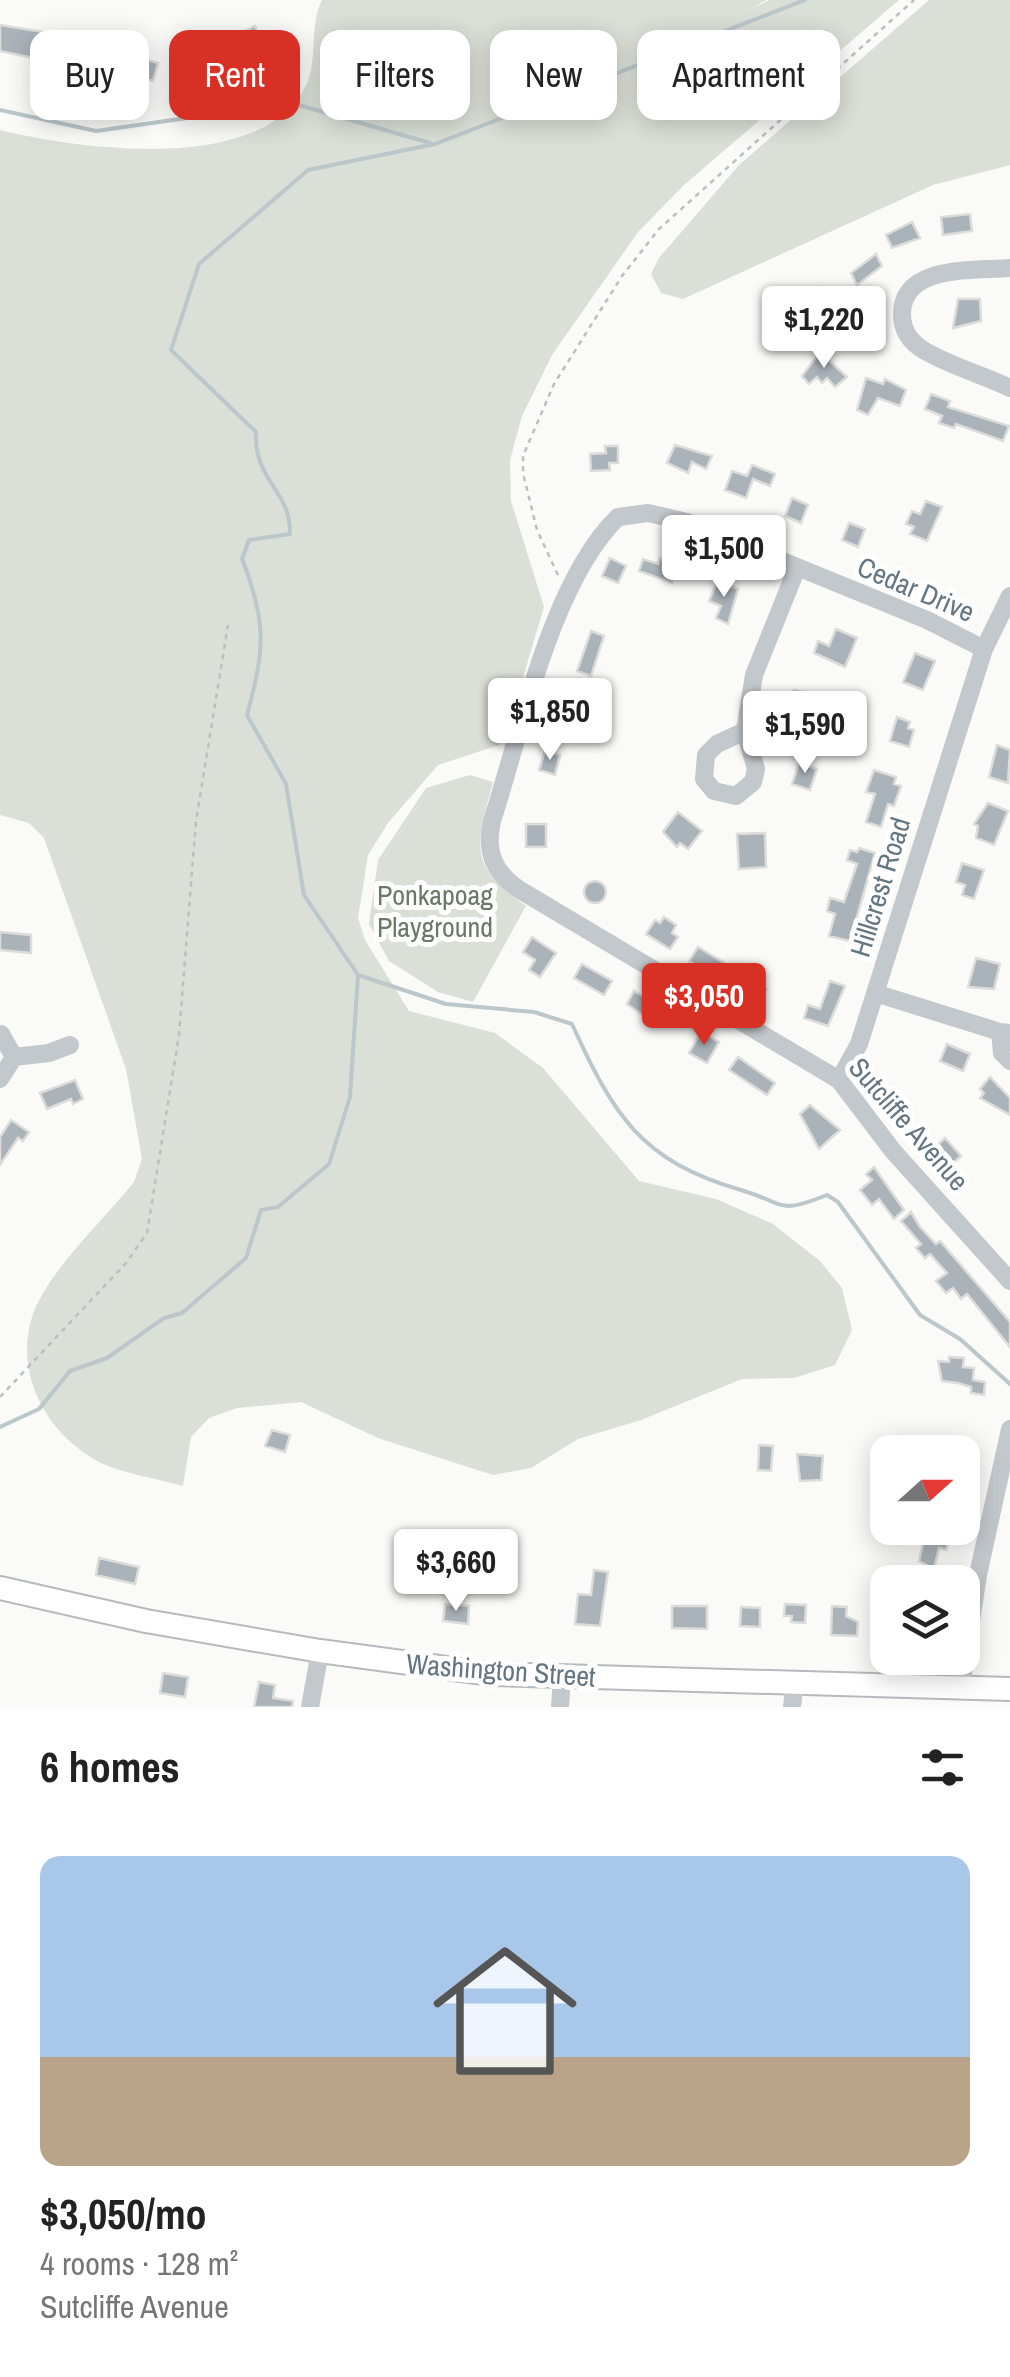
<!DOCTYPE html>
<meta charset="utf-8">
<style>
:root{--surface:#fff;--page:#f6f6f6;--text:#222;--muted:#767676;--accent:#d93025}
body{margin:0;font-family:"Archivo Narrow",sans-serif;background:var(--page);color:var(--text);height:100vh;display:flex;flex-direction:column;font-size:38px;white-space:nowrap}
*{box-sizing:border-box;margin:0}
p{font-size:32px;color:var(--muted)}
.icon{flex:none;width:55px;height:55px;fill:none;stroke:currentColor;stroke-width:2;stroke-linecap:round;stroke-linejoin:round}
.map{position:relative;height:1707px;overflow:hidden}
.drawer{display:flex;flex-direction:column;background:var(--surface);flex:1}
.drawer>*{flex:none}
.guide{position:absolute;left:30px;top:30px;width:950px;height:90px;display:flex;gap:20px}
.needle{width:65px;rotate:69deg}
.buttons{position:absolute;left:870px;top:1435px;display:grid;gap:20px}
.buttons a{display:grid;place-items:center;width:110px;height:110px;border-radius:20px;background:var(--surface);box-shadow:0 5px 25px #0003;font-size:50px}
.price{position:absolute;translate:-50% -85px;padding:0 22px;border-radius:10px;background:#fff;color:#222;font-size:32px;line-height:65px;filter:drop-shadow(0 2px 5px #0008)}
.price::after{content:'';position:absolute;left:50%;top:60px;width:30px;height:22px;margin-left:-15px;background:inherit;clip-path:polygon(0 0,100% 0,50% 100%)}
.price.active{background:var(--accent);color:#fff}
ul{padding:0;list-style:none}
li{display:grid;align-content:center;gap:20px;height:530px;padding:0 40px}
li span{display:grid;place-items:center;height:310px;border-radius:20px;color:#555}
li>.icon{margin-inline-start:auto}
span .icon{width:180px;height:180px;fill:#fffc;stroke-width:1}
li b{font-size:42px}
h2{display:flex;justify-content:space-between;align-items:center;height:120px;padding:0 40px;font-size:42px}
.tag{padding:0 35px;border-radius:20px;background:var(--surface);box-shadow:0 5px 25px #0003;font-size:35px;line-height:90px}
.tag.active{background:var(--accent);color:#fff}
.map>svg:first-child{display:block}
.green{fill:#dadfd7}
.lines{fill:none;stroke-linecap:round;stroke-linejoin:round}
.stream{stroke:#bbc7cb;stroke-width:4}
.building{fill:#aab3b9;stroke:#dcdcda;stroke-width:2.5}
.major-casing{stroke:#b5babe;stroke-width:26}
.path{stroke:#bbbfc2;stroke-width:2.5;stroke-dasharray:5 5;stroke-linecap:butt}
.minor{stroke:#c3c8cc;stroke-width:18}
.major{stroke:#fff;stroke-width:22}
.labels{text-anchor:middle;stroke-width:10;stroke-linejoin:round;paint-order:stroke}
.street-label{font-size:28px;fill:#657683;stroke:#fff}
.park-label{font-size:28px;fill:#687a64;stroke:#fff}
</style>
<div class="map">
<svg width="1010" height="1707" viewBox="0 0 1010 1707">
<rect width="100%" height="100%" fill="#fafaf8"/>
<!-- green -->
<path class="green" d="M322 0H766L750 9 770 0H899L684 185 638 232 552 355 522 416 510 460 511 501 544 607 506 735 499 745 438 765 388 823 368 855 358 918 365 940 409 1011 495 1033 543 1068 639 1181 716 1199 773 1224 820 1261 842 1288 852 1330 835 1365 794 1378 742 1379 641 1420 578 1439 531 1468 493 1475 378 1438 301 1402 237 1408 209 1418 191 1437 183 1486C159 1479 131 1475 108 1466 43 1438 4 1360 42 1295 66 1254 104 1219 134 1182L142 1159 126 1069 44 838 29 823 0 815V130C77 149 267 176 307 83 318 58 309 25 322 0Z
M929 0H1010V165L933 185 683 299 661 293 651 274 659 258 739 165Z
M470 775 493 782C476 847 467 864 526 906L473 1002 438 992 389 961 369 924 378 860 426 788Z"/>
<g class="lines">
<!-- stream -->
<path class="stream" d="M805 0 435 144 308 170 199 264 171 350 256 432C254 483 291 489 290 534L249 540 242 559C267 622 265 649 247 715L286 784 304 895 358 975 446 1004 534 1012 572 1024C613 1114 640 1161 741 1190 788 1204 776 1215 827 1195L838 1202 920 1315 960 1339 1010 1384
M0 110 96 131 292 103 430 143
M0 1427 39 1409 70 1371 107 1358 164 1318 182 1313 246 1258 261 1210 278 1207 329 1164 350 1097 358 975"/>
</g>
<!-- building -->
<path class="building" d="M0 25 49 33 43 60 0 51Z
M255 26 263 45 217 63 211 49Z
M110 49 158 63 153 81 105 67Z
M970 214 972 231 943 235 941 217Z
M912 222 920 238 892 248 886 235Z
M876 254 882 266 857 285 851 273Z
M820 287 834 298 822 319 802 306Z
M958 299H980L981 321 953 328Z
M820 352 847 377 835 387 827 378 822 383 817 377 809 384 802 376Z
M866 378 883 384 885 379 906 390 900 406 878 398 868 415 857 410Z
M931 394 950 401 948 407 1009 426 1003 441 956 424 954 428 939 423 942 416 925 409Z
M675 445 712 456 706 469 692 462 688 473 667 463Z
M605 446H618V463H609L610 470 591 471 590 454 606 453Z
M752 465 775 474 770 486 753 479 746 498 725 490 732 471 747 476Z
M792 498 808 505 801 523 785 516Z
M926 501 942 507 927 541 910 534 914 527 906 524 912 511 920 514Z
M849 523 865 529 858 547 842 540Z
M610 558 626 566 618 583 602 576Z
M660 558 678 565 672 583 639 571 643 559 658 564Z
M718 580 738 589 728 624 716 618 721 606 709 601Z
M836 629 857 638 845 667 814 653 818 641 829 646Z
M591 631 604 636 591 676 577 671Z
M915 653 935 661 923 690 903 682Z
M794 690 816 695 806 748 793 744 797 714 789 712Z
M562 701 578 708 570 727 554 720Z
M897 717 910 722 908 728 914 730 909 747 890 741Z
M997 745 1010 750 1008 783 989 777Z
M545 751 560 755 555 775 539 770Z
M799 763 817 769 810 790 792 784Z
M874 770 896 777 894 784 901 786 894 806 888 804 881 827 866 822 875 794 866 792Z
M988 803 1008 811 994 845 976 838 978 826 974 824Z
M678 812 702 831 688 849 680 843 677 847 663 832Z
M526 824H546V847H526Z
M765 833 766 867 739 869 737 834Z
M859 848 875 853 850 941 829 936 835 914 827 911 830 898 844 902 857 864 847 860 850 850 857 852Z
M962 863 984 870 974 899 962 895 965 885 956 882Z
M584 892a11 11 0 1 1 22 0a11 11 0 1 1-22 0Z
M664 917 676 925 672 933 678 937 670 949 646 934 655 920 660 923Z
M0 932 31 935V953L0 950Z
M532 937 556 953 540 977 529 970 535 960 523 952Z
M698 947 726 964 717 978 689 961Z
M976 958 1000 964 994 989 968 987Z
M582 964 612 981 604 995 574 978Z
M748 977 766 989 758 1002 739 991Z
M830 981 845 986 828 1026 804 1018 808 1005 820 1009Z
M634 991 667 1010 658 1026 627 1004Z
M701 1032 719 1042 707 1063 689 1053Z
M947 1044 970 1054 963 1071 940 1061Z
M738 1057 775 1083 767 1095 729 1070Z
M990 1077 1010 1098V1115L980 1098 984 1093 980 1089Z
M75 1080 83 1099 73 1104 71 1099 47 1109 40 1093Z
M810 1105 840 1130 819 1149 800 1114Z
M11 1120 29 1132 23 1141 18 1138 0 1165V1137Z
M945 1138 961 1156 950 1166 934 1148Z
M874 1167 904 1210 894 1219 879 1199 872 1205 860 1190 872 1180 866 1174Z
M911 1212 920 1227 936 1244 940 1241 1010 1322V1347L967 1294 961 1299 953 1288 946 1293 936 1281 947 1273 930 1254 925 1258 916 1248 921 1244 901 1221Z
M949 1357 964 1358 963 1367 974 1368 973 1380 985 1382 984 1395 971 1393V1387L958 1383 942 1381 938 1361 949 1362Z
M272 1430 290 1435 285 1452 265 1446Z
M759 1445 773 1446 771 1471 758 1470Z
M797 1454 823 1456 821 1480 800 1481Z
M926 1529 951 1533 946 1550 939 1548 934 1569 919 1561Z
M99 1558 139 1567 135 1584 96 1575Z
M594 1570 608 1572 600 1626 575 1624 578 1594 591 1595Z
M445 1604 469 1606 468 1624 443 1621Z
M785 1604 806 1605 805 1623 791 1622 792 1616H784Z
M672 1606H707V1629L672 1628Z
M832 1606 847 1607 846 1616 858 1622 857 1636 831 1635Z
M741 1607 760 1608V1627L740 1626Z
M163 1673 188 1677 185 1697 160 1693Z
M259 1682 275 1685 273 1698 293 1701 292 1707H254Z"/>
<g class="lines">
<!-- major casing -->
<g class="major-casing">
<path id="major" d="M0 1588 146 1621 320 1651 491 1674 1010 1689"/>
</g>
<!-- path -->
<path class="path" d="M558 575 537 530 523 473V456L554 384 622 276 659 229 914 0
M0 1397 126 1263 147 1233 179 1035 196 821 228 625"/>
<!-- minor -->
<path class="minor" d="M1010 268C975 271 902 264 902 314 902 331 911 343 925 351 951 366 983 375 1010 388
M984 649 927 620 687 522 648 513 618 517C551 582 521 732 492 821 485 852 494 873 520 890L839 1080 893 1151 1010 1281
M745 731 756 769 753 782 736 796 714 791 704 779 706 755 717 744Z
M745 731 754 675 797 568
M875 993 1000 1032
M1010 1033 1000 1032 1002 1053 1010 1061
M14 1057 49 1053 70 1045
M0 1079 14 1057 1 1034
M839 1080 859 1044 984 649 1010 596
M961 1686 978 1575 1010 1429
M310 1707 320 1651
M560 1707 562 1676
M792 1707 795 1681"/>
<!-- major -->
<use href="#major" class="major"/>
</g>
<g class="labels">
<!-- street labels -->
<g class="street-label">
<text transform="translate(916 589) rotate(23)" y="10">Cedar Drive</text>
<text transform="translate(880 887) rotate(-73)" y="10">Hillcrest Road</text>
<text transform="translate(909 1124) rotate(49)" y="10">Sutcliffe Avenue</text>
<text transform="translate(501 1670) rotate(4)" y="10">Washington Street</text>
</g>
<!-- park labels -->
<g class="park-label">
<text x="435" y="905">Ponkapoag<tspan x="435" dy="32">Playground</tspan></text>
</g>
</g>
</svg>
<div class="buttons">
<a><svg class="needle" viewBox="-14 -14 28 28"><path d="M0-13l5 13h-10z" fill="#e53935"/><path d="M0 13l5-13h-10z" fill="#767676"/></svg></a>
<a><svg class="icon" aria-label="layers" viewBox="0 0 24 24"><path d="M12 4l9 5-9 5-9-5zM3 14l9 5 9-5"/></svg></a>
</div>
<b class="price" style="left:824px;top:371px">$1,220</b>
<b class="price" style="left:724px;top:600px">$1,500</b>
<b class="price" style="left:550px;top:763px">$1,850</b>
<b class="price" style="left:805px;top:776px">$1,590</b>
<b class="price active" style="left:704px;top:1048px">$3,050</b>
<b class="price" style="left:456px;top:1614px">$3,660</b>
<div class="guide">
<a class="tag">Buy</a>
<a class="tag active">Rent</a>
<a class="tag">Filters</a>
<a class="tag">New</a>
<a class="tag">Apartment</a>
</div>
</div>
<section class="drawer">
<h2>6 homes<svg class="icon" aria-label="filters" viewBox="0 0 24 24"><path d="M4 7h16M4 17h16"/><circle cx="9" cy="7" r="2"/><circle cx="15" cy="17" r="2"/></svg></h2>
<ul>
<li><span style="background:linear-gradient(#a9c7e8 65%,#b9a48a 0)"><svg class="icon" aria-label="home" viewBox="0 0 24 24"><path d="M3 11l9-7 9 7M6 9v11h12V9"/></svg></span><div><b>$3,050/mo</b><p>4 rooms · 128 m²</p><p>Sutcliffe Avenue</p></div></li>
</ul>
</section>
